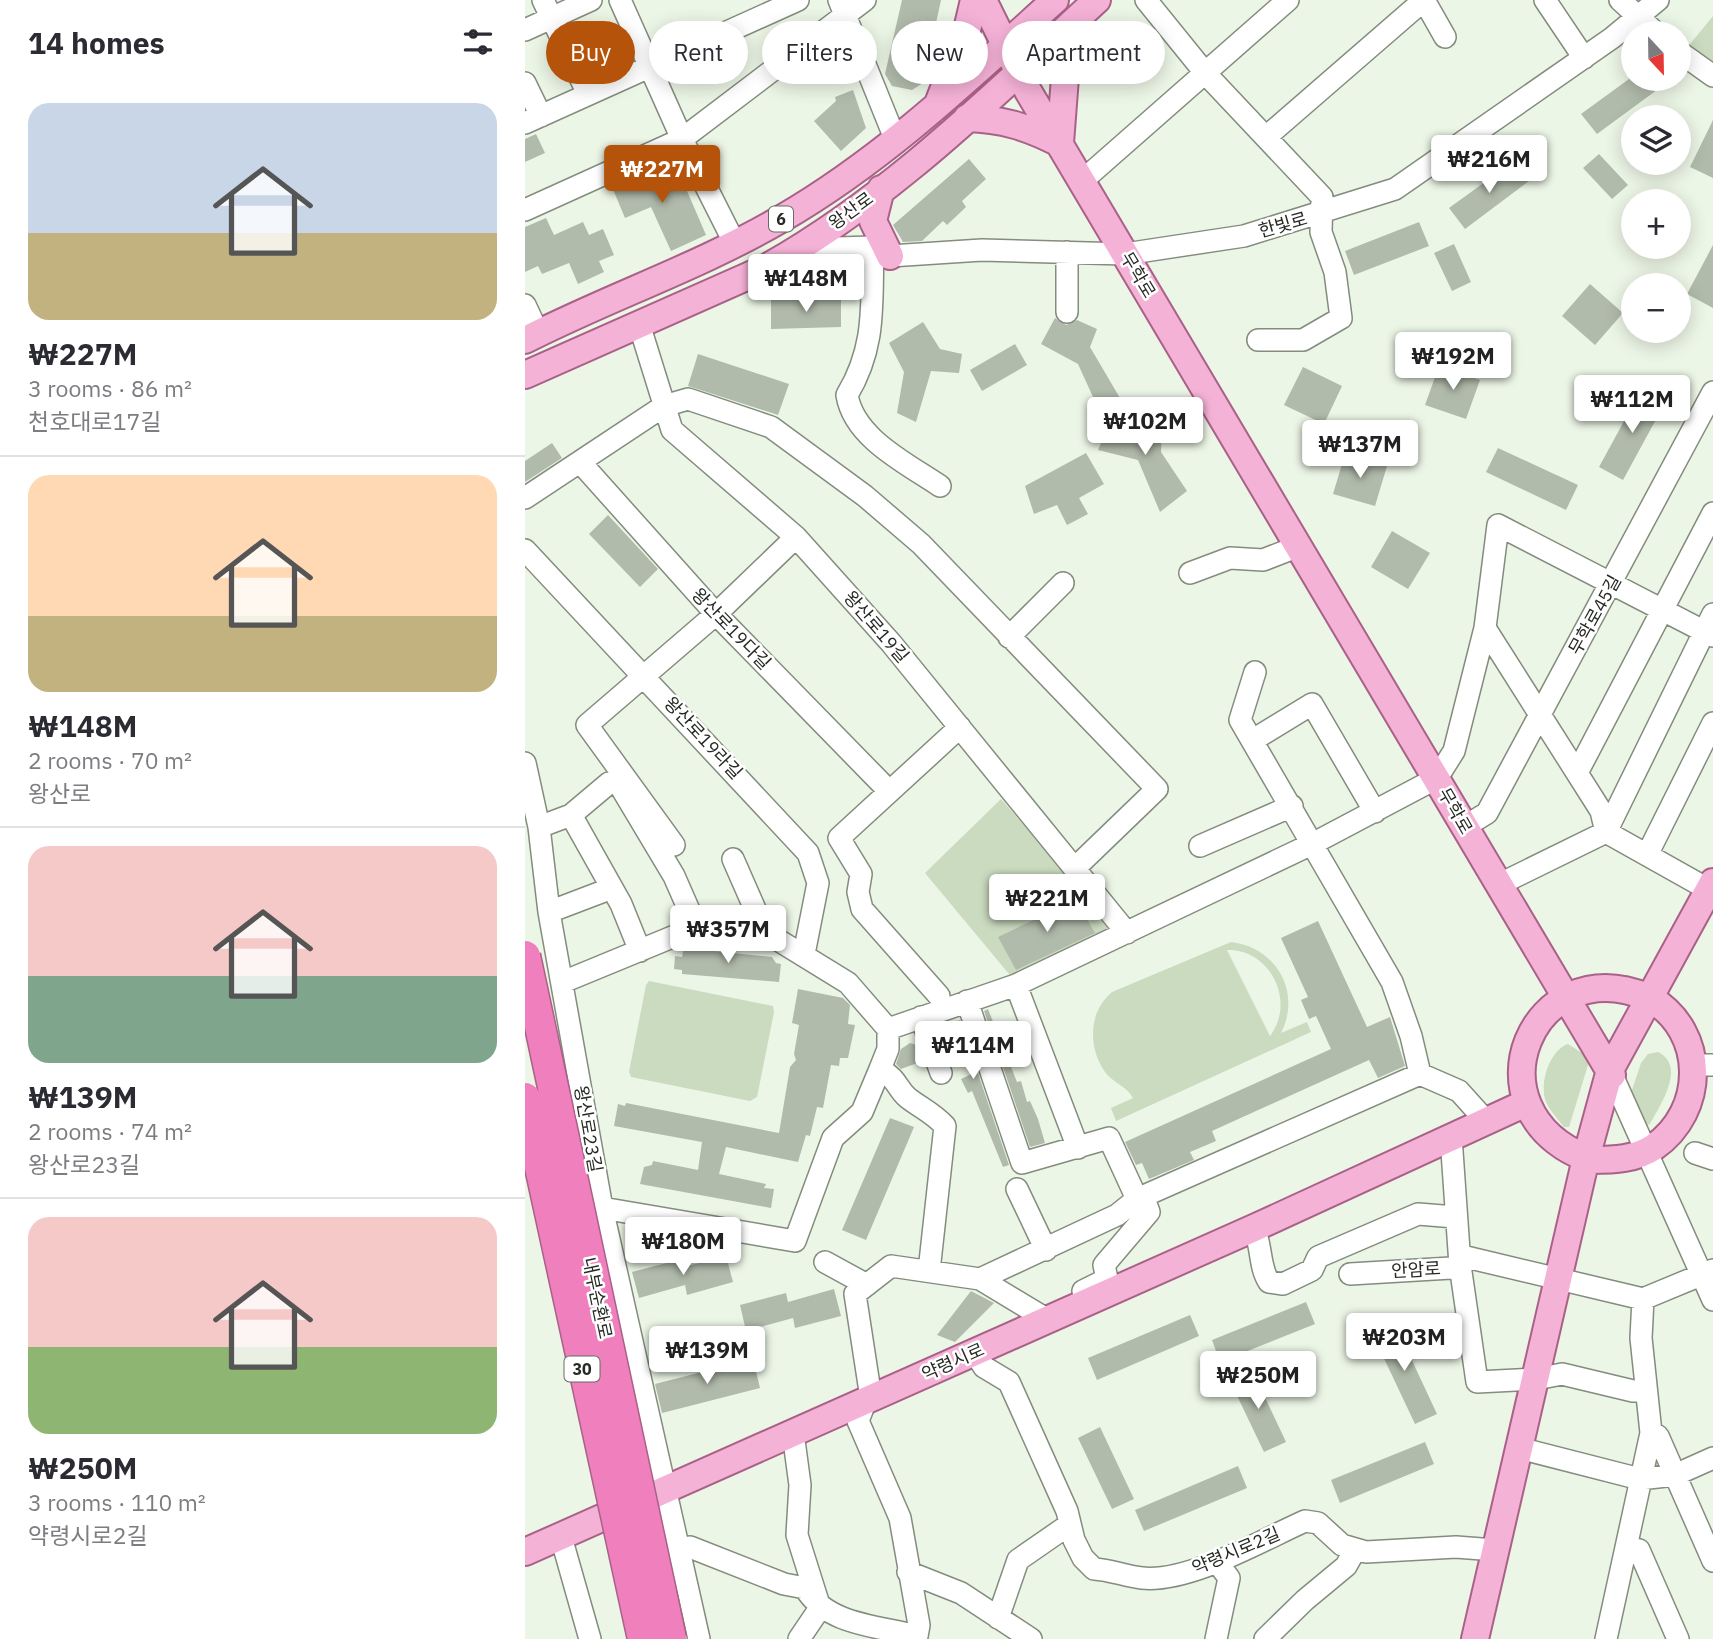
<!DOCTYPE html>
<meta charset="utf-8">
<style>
:root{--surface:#fff;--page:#f7f7f7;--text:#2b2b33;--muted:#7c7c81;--line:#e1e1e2;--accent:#b45309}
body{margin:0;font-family:"IBM Plex Sans","Noto Sans KR",sans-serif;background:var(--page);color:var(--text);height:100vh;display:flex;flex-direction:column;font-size:26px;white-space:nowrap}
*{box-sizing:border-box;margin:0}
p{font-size:23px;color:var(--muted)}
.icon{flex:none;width:38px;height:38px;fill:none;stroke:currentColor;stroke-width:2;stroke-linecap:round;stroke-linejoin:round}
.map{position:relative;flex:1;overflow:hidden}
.drawer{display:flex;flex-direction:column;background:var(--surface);width:525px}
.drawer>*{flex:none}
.hud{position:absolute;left:21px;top:21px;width:665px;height:63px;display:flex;gap:14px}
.needle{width:46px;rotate:158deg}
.fabs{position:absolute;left:1096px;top:21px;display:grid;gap:14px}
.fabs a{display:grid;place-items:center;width:70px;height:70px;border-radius:50%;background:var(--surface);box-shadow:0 4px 18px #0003;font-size:35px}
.price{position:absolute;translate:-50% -60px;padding:0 16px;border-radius:7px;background:#fff;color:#222;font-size:23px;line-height:46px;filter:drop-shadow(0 2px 4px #0008)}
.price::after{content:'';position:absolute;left:50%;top:42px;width:21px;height:16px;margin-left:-10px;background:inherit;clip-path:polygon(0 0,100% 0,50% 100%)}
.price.selected{background:var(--accent);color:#fff}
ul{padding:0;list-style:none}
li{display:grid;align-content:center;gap:14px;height:371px;padding:0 28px}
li+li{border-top:2px solid var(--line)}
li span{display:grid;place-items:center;height:217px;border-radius:21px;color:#555}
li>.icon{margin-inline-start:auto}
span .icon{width:126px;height:126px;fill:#fffc;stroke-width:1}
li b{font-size:30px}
h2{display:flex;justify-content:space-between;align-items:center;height:84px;padding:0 28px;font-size:30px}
.tag{padding:0 24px;border-radius:32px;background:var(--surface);box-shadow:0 4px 18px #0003;font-size:24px;line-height:63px}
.tag.selected{background:var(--accent);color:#fff}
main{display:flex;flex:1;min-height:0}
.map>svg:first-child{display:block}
.green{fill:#cadbbf;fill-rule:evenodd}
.building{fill:#b1bbab}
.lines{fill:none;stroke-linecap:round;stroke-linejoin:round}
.minor-casing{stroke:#838c7d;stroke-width:24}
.major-casing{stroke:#a96187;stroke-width:30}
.minor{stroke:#fff;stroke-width:21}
.major{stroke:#f5b2d7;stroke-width:26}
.highway-bridge-casing{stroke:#a96187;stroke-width:33;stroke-linecap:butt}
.highway-bridge{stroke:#ef7fbd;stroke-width:30}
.labels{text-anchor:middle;stroke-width:5;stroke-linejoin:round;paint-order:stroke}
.shield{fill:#fff;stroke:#676a66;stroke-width:2}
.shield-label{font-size:16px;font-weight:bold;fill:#262a24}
.street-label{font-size:18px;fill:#262a24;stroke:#fff}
</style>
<main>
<section class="drawer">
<h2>14 homes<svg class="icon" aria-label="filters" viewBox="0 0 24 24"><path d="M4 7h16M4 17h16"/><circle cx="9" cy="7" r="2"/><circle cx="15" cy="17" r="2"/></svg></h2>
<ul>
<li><span style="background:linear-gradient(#c9d6e8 60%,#c2b280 0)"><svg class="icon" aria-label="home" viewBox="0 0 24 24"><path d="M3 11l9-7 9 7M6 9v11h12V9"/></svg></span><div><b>₩227M</b><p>3 rooms · 86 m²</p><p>천호대로17길</p></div></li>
<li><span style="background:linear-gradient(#ffd9b3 65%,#c2b280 0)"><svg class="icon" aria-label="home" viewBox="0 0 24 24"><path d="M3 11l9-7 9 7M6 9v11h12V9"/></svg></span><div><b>₩148M</b><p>2 rooms · 70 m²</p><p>왕산로</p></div></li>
<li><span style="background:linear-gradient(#f6c9c9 60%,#7fa58c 0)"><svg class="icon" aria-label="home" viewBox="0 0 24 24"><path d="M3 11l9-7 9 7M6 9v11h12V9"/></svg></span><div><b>₩139M</b><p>2 rooms · 74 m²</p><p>왕산로23길</p></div></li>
<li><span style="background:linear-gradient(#f6c9c9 60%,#8fb573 0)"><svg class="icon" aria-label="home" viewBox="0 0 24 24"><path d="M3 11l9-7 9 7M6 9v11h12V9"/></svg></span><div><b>₩250M</b><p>3 rooms · 110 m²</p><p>약령시로2길</p></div></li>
</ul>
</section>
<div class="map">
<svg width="1188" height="1639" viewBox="0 0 1188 1639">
<rect width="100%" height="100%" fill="#ecf6e6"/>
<!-- green -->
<path class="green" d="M1188 16V66L1161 49Z
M476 799 592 931 489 980 400 873Z
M706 942C751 947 777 992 756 1033L782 1022 786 1032 591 1121 586 1108 608 1098C602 1086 588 1083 580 1072 563 1048 563 1012 587 992ZM702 950C746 949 771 1002 745 1036Z
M124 981 248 1006 249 1012 232 1097 225 1101 106 1077 104 1072 121 985Z
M1043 1044 1060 1055 1063 1065 1044 1127H1039C1033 1119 1023 1109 1020 1099 1015 1081 1025 1050 1043 1044Z
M1133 1052C1162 1066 1135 1105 1125 1124L1116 1127 1104 1099 1116 1063 1123 1054Z"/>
<!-- building -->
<path class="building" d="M377 0H416L398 83 387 90 367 86 360 74Z
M1104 79H1130L1136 87 1072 134 1056 114Z
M328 90 341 128 316 151 289 121 311 101 310 97Z
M1188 120V178L1165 167Z
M11 134 20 153 0 162V139Z
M1074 154 1103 185 1087 199 1058 168Z
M444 159 461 179 437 201 441 207 422 225 418 221 397 241 378 242 368 225Z
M989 161 1004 181 940 229 924 208Z
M139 164 147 181 156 177 181 235 146 251 126 207 100 218 87 187Z
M21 218 29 235 58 222 64 235 78 229 89 255 74 261 79 272 53 284 44 263 17 274 13 266 0 272V227Z
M894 222 904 246 829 275 820 251Z
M929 244 946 282 927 291 909 253Z
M1188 245V308L1162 294Z
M1065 284 1098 313 1070 345 1037 316Z
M316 298V327L246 329V300Z
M530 318 541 325 552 320 572 329 565 347 595 398 573 408 553 364 516 344Z
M398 322 415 349 437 354 434 373 406 371 391 422 372 413 379 372 364 343Z
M490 344 502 365 457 391 445 370Z
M173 354 264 384 253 415 163 386Z
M914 366 955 380 941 419 900 405Z
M778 367 817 386 799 424 759 405Z
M1116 390 1140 403 1098 480 1074 467Z
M587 418 637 426 636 452 662 491 635 512 613 460 573 450Z
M27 443 37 458 0 482V461Z
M973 448 1053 485 1041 510 961 472Z
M561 453 579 484 554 498 563 514 542 525 532 505 509 514 500 486Z
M820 454 862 466 850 506 808 494Z
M83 515 133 569 115 587 64 534Z
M867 531 905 553 883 589 846 567Z
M558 900 564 907 559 914 570 933 491 970 473 937 525 912 528 906 533 909 535 901 547 905 550 901 554 904Z
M793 921 842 1027 865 1017 880 1066 853 1078 844 1060 687 1131 691 1141 665 1152 669 1160 624 1179 617 1163 611 1165 600 1142 806 1049 791 1016 784 1019 776 1000 783 997 756 938Z
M159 948 247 957 251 963 256 964 254 982 157 974V970L149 969 150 956 157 957Z
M273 989 318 998 325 1005 323 1024 330 1025 323 1058H315L314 1066 306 1065 298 1108 292 1107 285 1136 281 1135 273 1162 201 1147 194 1174 241 1184 239 1188 249 1189 246 1208 115 1184 119 1167 127 1165 128 1161 173 1170 177 1142 89 1126 93 1104 100 1106 101 1103 254 1133 265 1067 271 1060 269 1054 274 1025 267 1023Z
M463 1009 492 1082 496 1081 502 1102 505 1101 513 1119 520 1143 505 1147 459 1011Z
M435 1020 484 1165 478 1167 447 1091 443 1093 436 1079 449 1073 442 1053 430 1058 426 1047 421 1049 414 1028Z
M385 1043 392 1045 398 1061 376 1069 371 1064 376 1049Z
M365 1118 389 1127 341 1240 317 1230Z
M201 1256 208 1282 162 1295 160 1285 114 1298 107 1272 153 1260 155 1268Z
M309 1289 316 1316 270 1328 268 1318 221 1331 215 1305 261 1293 263 1302Z
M446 1291 469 1303 430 1342 412 1335Z
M781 1302 790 1324 695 1362 687 1340Z
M665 1315 674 1336 572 1380 563 1358Z
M869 1322 912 1414 890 1424 847 1333Z
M228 1359 235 1388 137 1413 130 1384Z
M727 1370 761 1442 739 1452 705 1381Z
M575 1427 609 1499 587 1509 553 1438Z
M900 1442 909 1464 815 1503 806 1480Z
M713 1466 722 1488 619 1531 610 1510Z"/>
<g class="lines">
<!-- minor casing -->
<g class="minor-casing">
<path id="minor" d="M18 0 63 94
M95 0 157 139 210 244
M314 0 371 141
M621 0 681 74 797 197 796 232 810 272 816 318 778 340H733
M899 0 920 37
M1020 0 1059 58
M1095 0 1131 33
M0 30 66 0
M1153 51 1188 76
M0 83 16 116
M0 123 273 0
M741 137 899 0
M557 181 763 0
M0 210 157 139 340 0
M348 247C346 303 352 345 322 395 329 438 381 463 415 486
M274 249 348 247 365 256 457 250 600 254 719 236 870 189 1087 38 1133 0
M542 252V312
M0 305 13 333
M114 324 147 430 271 537 366 643 602 933
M55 462 191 614 363 790
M0 498 139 406 163 399 246 427 340 496 396 544 632 789 550 868
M0 550 283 853 293 883 279 954
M665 573 705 558 738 560 774 546
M960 628 1076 811 1081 832 1188 892
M484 637 538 583
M730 672 715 720 867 982 886 1036 895 1074
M728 740 787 704 850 812
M0 763 14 827 24 912 77 1208 174 1639
M1052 773 1188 513
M46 815 96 904 115 951
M14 827 46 815 84 783 94 784 149 876 174 933
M939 827 962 813 1188 392
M149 845 62 725 191 614 271 537
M675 846 767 806
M1122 855 1188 723
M208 859 240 932
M975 884 1081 832 1188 614
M24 912 87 888
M38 982 157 933 240 932 323 983 363 1029V1049L355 1069C374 1080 371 1088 383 1098 396 1108 408 1113 420 1126L404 1271
M491 985 553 1148
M414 996 337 909 333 892 336 874 314 838 435 727
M442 1001 497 1163 584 1138 612 1199
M396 1017 416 1073
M363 1029 491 985 789 843 912 778 929 751 960 628 973 525 1188 636
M1169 1065H1188
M1087 1075 1188 1300
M926 1137 935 1265 952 1382 1011 1379 1037 1374 1108 1391H1121
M1170 1153 1188 1159
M492 1189 521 1250
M77 1208 270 1241 308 1138 337 1112 355 1069
M729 1228C737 1246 734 1267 744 1282L758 1284 787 1270 793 1257 893 1214 930 1217
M300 1262 342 1285
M1188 1270 1118 1299 1116 1338 1126 1433 1133 1436 1188 1561
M825 1274 926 1268 935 1265 941 1257 1118 1299
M455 1279 523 1320
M558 1291 582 1279 579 1265 624 1212 618 1196
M450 1353 459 1367 484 1382 542 1511 549 1540 558 1558 569 1569C586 1570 600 1576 617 1578 664 1583 737 1540 780 1521L793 1523 817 1545 841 1552 931 1547 970 1550
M346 1398 330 1294 366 1266 455 1279 592 1215 612 1199 895 1074 934 1091 961 1121
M268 1433 275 1485 272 1535 295 1608 274 1639
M994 1448 1115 1479 1150 1475 1188 1458
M36 1537 65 1639
M1101 1547 1114 1550 1153 1639
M152 1550 165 1547 259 1584 280 1588C302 1625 353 1626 392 1636L394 1625 375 1518 333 1421 341 1400
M383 1572 436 1593 506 1639
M473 1618 493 1560 545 1524
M691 1639 704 1578 692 1562
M740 1639 780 1600 821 1566 830 1550
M1081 1639 1126 1433"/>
</g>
<!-- major casing -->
<g class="major-casing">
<path id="major" d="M458 0 503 91 1087 1075
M414 101 442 30 449 0
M442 118C477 119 503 127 534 143
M535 143 542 51 554 22
M356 189 348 221 365 256
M0 340C84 297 174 267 256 219 358 160 443 79 530 0
M0 375 237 270C362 201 468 96 572 0
M1061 1158C940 1109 1007 949 1122 997
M1067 1160C1089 1160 1111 1159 1129 1147 1181 1111 1182 1032 1126 999
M0 1552 729 1228 1001 1103
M950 1639 1061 1158 1085 1070 1188 882"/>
</g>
<!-- minor -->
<use href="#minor" class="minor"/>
<!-- major -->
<use href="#major" class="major"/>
<!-- highway-bridge casing -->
<g class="highway-bridge-casing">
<path id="highway-bridge" d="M0 956 146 1639
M0 1098 118 1639"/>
</g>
<!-- highway-bridge -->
<use href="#highway-bridge" class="highway-bridge"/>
</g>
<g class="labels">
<!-- shield labels -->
<g class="shield">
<rect x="244" y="206.5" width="24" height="25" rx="5"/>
<rect x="39.5" y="1356.5" width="35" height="25" rx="5"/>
</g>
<g class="shield-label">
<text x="256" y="225">6</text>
<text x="57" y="1375">30</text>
</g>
<!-- street labels -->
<g class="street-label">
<text transform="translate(326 211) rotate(-36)" y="6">왕산로</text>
<text transform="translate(758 225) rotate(-16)" y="6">한빛로</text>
<text transform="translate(613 275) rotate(59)" y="6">무학로</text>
<text transform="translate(1070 615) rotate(-61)" y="6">무학로45길</text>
<text transform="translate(351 627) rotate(49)" y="6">왕산로19길</text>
<text transform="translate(206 629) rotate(46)" y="6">왕산로19다길</text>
<text transform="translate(178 738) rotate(47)" y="6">왕산로19라길</text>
<text transform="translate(930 811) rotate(60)" y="6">무학로</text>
<text transform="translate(63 1129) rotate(80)" y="6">왕산로23길</text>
<text transform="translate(891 1270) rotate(-3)" y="6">안암로</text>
<text transform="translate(72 1298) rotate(78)" y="6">내부순환로</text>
<text transform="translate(428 1362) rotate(-24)" y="6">약령시로</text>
<text transform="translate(711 1551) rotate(-23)" y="6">약령시로2길</text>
</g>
</g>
</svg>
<div class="fabs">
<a><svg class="needle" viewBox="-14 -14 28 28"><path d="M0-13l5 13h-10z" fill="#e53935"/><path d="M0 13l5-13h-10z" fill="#7c7c81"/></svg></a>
<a><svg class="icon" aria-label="layers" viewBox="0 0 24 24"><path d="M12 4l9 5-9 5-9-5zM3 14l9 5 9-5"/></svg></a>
<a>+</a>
<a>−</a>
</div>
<b class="price" style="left:964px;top:195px">₩216M</b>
<b class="price selected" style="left:137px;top:205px">₩227M</b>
<b class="price" style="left:281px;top:314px">₩148M</b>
<b class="price" style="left:928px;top:392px">₩192M</b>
<b class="price" style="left:1107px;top:435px">₩112M</b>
<b class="price" style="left:620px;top:457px">₩102M</b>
<b class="price" style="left:835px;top:480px">₩137M</b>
<b class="price" style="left:522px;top:934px">₩221M</b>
<b class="price" style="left:203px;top:965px">₩357M</b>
<b class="price" style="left:448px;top:1081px">₩114M</b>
<b class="price" style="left:158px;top:1277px">₩180M</b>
<b class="price" style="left:879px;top:1373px">₩203M</b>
<b class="price" style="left:182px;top:1386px">₩139M</b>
<b class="price" style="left:733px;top:1411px">₩250M</b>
<div class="hud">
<a class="tag selected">Buy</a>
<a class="tag">Rent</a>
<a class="tag">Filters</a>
<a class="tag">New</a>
<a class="tag">Apartment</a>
</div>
</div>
</main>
